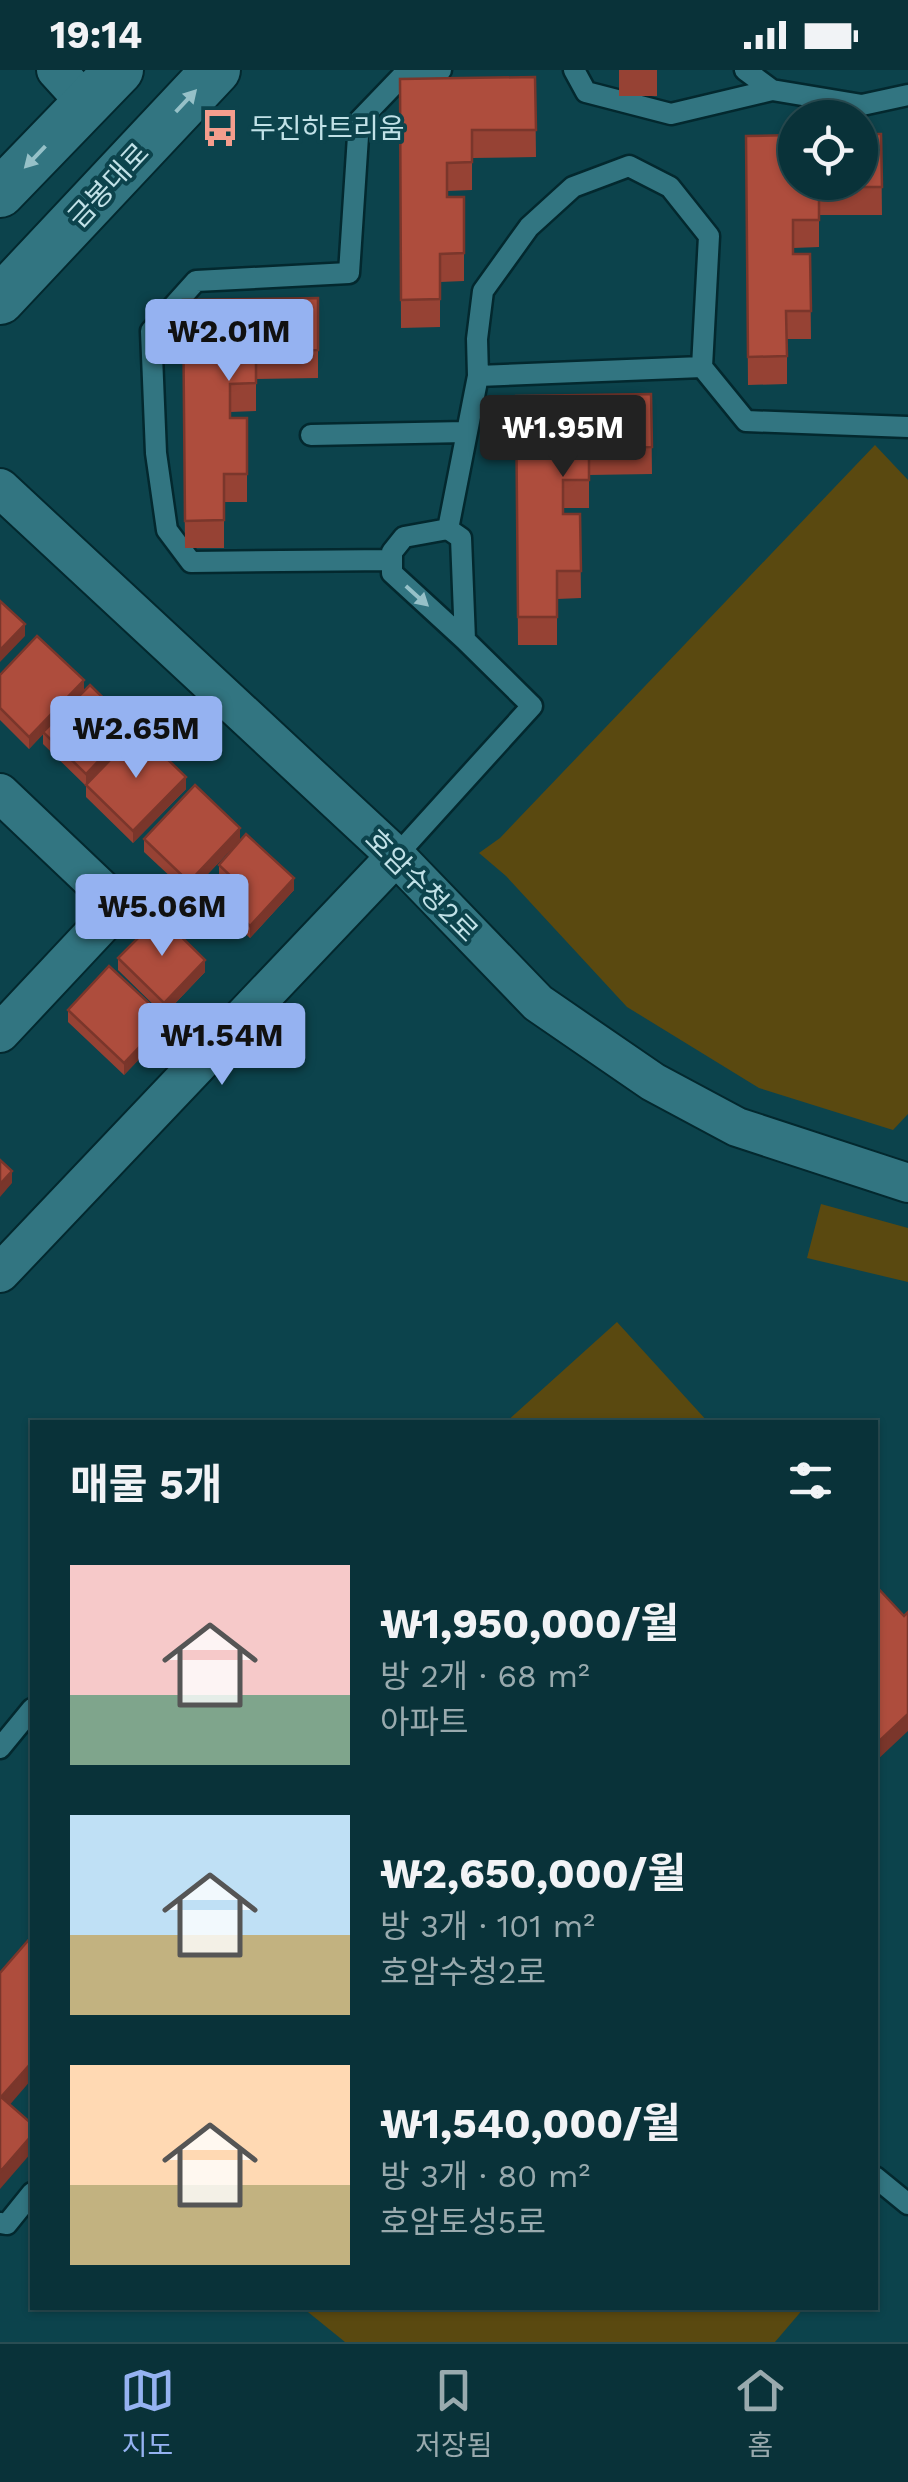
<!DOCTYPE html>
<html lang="ko">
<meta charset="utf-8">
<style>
:root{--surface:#093239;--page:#123a41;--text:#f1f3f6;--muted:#99aaae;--line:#294d53;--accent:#95b2f1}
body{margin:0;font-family:"Work Sans","Noto Sans KR",sans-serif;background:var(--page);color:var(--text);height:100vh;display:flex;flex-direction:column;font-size:38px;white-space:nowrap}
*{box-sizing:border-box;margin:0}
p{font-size:32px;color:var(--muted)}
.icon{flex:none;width:55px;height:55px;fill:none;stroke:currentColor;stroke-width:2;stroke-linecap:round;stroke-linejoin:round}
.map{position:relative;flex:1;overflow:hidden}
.details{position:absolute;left:30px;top:1350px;width:848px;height:890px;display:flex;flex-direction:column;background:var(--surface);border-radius:0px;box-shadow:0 2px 8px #0004,0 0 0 2px var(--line)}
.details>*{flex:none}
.fabs{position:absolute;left:778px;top:30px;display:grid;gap:20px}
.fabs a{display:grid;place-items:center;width:100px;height:100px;border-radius:50%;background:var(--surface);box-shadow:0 2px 8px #0004,0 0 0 2px var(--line);font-size:50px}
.price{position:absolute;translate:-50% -85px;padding:0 22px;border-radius:10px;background:var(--accent);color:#111;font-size:32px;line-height:65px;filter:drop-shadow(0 2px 5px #0008)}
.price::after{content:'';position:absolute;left:50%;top:60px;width:30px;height:22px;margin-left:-15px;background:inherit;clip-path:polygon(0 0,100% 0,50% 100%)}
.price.selected{background:#222;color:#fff}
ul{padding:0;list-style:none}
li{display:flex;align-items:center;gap:30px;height:250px;padding:0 40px}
li span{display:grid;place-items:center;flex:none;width:280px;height:200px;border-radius:0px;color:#555}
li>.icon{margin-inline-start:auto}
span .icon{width:120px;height:120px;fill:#fffc;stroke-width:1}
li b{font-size:42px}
h2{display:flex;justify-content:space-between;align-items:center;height:120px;padding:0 40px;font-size:42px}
.status{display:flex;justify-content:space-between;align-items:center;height:70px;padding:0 50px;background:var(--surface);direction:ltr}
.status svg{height:28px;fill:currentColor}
.menu{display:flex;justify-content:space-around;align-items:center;height:140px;border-top:2px solid var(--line);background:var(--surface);font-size:28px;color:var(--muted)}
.menu a{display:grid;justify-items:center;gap:5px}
.menu .selected{color:var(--accent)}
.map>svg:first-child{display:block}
.green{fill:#5a4910}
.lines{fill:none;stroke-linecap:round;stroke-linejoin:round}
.service-casing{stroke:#03282e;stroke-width:25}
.minor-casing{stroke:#03282e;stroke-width:42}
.tertiary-casing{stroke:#03282e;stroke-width:52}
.service{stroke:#327581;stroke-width:20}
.minor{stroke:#327581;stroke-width:38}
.tertiary{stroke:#327581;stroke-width:48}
.wall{fill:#964234}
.shaded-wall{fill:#7a362b}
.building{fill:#ae4d3d;stroke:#7a362b;stroke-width:2.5}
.oneway{fill:#96c1c8}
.labels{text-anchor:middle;stroke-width:8;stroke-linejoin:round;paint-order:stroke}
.poi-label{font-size:28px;fill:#c1e1e7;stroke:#0c434c;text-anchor:start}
.street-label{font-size:28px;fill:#c1e1e7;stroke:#0c434c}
</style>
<div class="status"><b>19:14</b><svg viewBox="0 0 49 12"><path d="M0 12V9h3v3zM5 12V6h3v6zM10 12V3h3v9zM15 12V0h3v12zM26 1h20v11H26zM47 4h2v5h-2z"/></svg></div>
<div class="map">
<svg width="908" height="2272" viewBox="0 0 908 2272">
<rect width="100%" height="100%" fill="#0c434c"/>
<!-- green -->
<path class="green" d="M875 375 908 410V1044L893 1060 759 1018 627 937 506 806 479 783 500 768Z
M821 1134 908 1158V1212L807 1188Z
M617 1252 708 1352H506Z
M303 2238H804L775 2272H345Z"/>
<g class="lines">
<!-- service casing -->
<g class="service-casing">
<path id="service" d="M574 0 586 22 671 44 772 20 862 35 908 25
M745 0 772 20
M478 306 702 297
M311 365 466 362
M448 459 478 306 477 269 483 221 529 157 573 117 629 96 670 117 709 166 702 297 746 351 908 357
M392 490 191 492 167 460 156 383 151 261 196 211 349 203 359 51 406 2 441 0
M396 786 532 636 465 570 392 503V482L404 467 448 459 461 468 465 570
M0 1678 32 1639
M875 2107 908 2134
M0 2153 7 2154 32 2123"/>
</g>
<!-- minor casing -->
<g class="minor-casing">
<path id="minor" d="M56 0 87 34
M0 418 396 786 538 933 653 1012 737 1057 908 1113
M0 723 119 836 0 963
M0 1203 396 786"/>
</g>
<!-- tertiary casing -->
<g class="tertiary-casing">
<path id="tertiary" d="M0 123 119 0
M0 230 216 0"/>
</g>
<!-- service -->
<use href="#service" class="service"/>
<!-- minor -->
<use href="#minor" class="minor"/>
<!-- tertiary -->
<use href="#tertiary" class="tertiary"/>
</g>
<!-- wall -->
<path class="wall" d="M619 0H657V26H619Z
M535 7 536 87 472 88V120L447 121V127H464V211L440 212V257L401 258 400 9Z
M881 64 882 145H819V177L793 178V184H810L811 269H787V314L748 315 746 66Z
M318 228V308L256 309V341L230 342V348H247V432H224V478H185L183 230Z
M651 324 652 404 589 405V438H563V444H580L581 528 557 529V575H518L516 326Z
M0 605 84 621 186 719 133 773 86 727V716L43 674V664L29 679 0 650Z
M144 769 240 770 189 824 144 782Z
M219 795 294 820 250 868 220 840V827L230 817 219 807Z
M118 888 205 902 164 945 118 900Z
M68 940 166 961 124 1005 68 952Z"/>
<!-- shaded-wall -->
<path class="shaded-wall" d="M25 554V566L0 592V580Z
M84 610V622L29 679V667Z
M132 656V668L86 716V704Z
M186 707V719L133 773V761Z
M240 758V770L189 824V812Z
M294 808V820L250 868V856Z
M205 890V902L164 945V933Z
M166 949V961L124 1005V993Z
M12 1101V1113L0 1127V1114Z
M908 1644V1661L875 1692V1675Z
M32 1992V2009L1 2045V2027Z
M32 2065V2082L0 2119V2102Z"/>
<!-- building -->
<path class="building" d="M535 7 536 60H472V92L447 93V127H464V183L440 184V229L401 230 400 9Z
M860 64H881L882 117H819V150H793V184H810L811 241H786L787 286 748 287 746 66 795 65V112H860Z
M318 228V280L256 281V313L230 314V348H247V404H224V450L185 451 183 230Z
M651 324 652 377 589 378V410H563V444H580L581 501H557V547H518L516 326Z
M0 531 25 554 0 580Z
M37 566 84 610 29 667 0 638V605Z
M90 615 132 656 86 704 43 662Z
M138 661 186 707 133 761 86 715Z
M195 715 240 758 189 812 144 769Z
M246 764 294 808 250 856 220 827 236 811 219 795Z
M160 846 205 890 164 933 118 888Z
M109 896 166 949 124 993 68 940Z
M0 1090 12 1101 0 1114Z
M875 1515 904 1546 908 1542V1644L875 1675Z
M32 1866V1992L1 2027 32 2054V2065L0 2102V1903Z"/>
<!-- one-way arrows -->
<defs><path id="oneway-solid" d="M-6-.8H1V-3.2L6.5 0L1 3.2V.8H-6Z" transform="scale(2.5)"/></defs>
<g class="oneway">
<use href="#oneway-solid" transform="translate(186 31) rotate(-47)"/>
<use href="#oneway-solid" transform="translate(35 87) rotate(134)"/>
<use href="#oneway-solid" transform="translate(417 526) rotate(42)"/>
</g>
<!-- icons -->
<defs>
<g id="bus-bare" transform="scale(3)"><path d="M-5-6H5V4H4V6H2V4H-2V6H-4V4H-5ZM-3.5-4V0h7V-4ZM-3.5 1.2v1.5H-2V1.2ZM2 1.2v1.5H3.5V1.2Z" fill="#f49d8d" stroke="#0c434c" stroke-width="2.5" paint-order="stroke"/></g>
</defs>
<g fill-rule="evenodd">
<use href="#bus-bare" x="220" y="58"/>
</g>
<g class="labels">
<!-- poi labels -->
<g class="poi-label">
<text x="250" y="68">두진하트리움</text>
</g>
<!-- street labels -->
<g class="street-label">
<text transform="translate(108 115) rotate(-47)" y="10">금봉대로</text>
<text transform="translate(422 815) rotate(45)" y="10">호암수청2로</text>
</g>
</g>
</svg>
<div class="fabs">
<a><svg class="icon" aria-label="locate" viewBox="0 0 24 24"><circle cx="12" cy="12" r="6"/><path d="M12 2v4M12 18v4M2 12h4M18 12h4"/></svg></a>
</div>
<b class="price" style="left:229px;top:314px">₩2.01M</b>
<b class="price selected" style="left:563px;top:410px">₩1.95M</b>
<b class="price" style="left:136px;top:711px">₩2.65M</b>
<b class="price" style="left:162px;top:889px">₩5.06M</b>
<b class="price" style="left:222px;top:1018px">₩1.54M</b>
<section class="details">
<h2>매물 5개<svg class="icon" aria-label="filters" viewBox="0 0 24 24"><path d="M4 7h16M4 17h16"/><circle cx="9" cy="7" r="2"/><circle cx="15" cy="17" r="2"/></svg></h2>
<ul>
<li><span style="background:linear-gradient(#f6c9c9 65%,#7fa58c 0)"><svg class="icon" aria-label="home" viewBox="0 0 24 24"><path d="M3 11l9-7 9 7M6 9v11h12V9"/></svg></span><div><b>₩1,950,000/월</b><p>방 2개 · 68 m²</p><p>아파트</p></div></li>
<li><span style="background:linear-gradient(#bfe0f5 60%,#c2b280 0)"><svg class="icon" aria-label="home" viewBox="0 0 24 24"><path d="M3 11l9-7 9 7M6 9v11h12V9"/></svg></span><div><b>₩2,650,000/월</b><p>방 3개 · 101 m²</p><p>호암수청2로</p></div></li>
<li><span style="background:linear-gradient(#ffd9b3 60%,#c2b280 0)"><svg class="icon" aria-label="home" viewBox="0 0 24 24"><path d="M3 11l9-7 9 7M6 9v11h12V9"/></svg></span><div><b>₩1,540,000/월</b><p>방 3개 · 80 m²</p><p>호암토성5로</p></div></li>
</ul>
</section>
</div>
<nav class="menu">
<a class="selected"><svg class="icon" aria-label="map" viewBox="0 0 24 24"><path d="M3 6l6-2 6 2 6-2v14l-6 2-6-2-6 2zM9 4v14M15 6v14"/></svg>지도</a>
<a><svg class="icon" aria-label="saved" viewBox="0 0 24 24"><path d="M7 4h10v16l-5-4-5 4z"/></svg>저장됨</a>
<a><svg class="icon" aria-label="home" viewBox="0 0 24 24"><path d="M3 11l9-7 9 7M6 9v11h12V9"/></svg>홈</a>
</nav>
